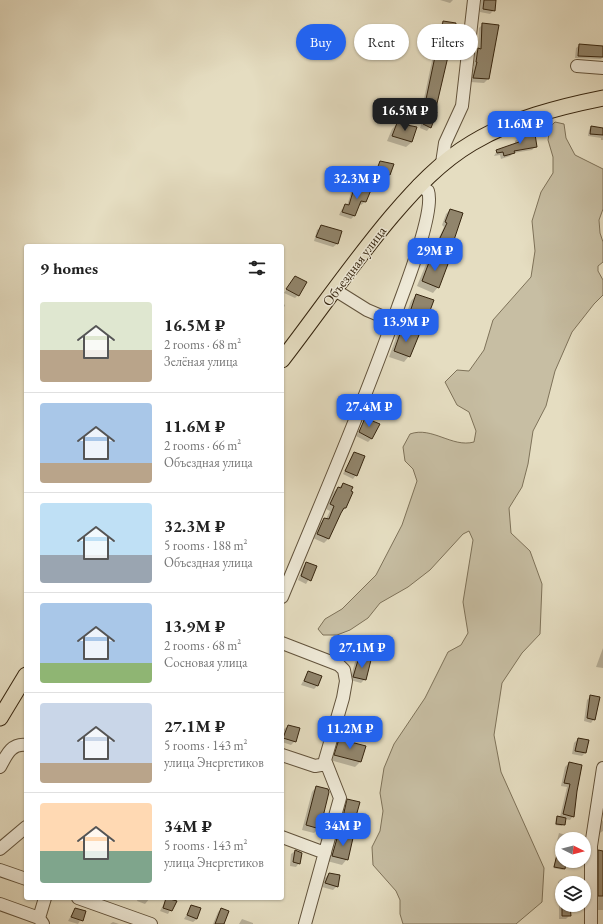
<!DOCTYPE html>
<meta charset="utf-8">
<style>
:root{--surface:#fff;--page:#f2f2f2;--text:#222;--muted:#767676;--line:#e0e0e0;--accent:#2563eb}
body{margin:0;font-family:"EB Garamond",serif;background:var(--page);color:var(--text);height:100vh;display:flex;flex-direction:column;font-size:15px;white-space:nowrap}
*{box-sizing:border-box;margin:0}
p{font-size:13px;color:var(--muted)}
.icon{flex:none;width:22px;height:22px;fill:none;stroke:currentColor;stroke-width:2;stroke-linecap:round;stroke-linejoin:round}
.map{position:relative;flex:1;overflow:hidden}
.side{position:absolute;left:24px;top:244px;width:260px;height:656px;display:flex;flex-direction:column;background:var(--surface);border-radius:4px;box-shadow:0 1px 3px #0004}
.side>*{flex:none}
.banner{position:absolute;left:296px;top:24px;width:247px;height:36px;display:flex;gap:8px}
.needle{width:26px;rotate:96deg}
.controls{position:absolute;left:555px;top:832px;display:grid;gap:8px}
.controls a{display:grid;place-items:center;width:36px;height:36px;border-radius:50%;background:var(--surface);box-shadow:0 1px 3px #0004;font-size:20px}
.price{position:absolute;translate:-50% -34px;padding:0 9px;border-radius:8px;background:var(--accent);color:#fff;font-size:13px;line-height:26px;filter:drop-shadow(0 1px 2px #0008)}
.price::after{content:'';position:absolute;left:50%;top:24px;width:12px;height:9px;margin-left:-6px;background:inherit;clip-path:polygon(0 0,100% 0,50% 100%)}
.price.current{background:#222;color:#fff}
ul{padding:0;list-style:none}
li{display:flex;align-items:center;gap:12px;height:100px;padding:0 16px}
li+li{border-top:1px solid var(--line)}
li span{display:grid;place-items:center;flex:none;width:112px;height:80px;border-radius:4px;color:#555}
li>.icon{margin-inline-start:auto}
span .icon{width:48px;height:48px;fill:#fffc;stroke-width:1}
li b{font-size:17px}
h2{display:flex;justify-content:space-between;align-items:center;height:48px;padding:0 16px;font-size:17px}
.tag{padding:0 14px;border-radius:18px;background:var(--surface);box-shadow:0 1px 3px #0004;font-size:14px;line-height:36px}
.tag.current{background:var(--accent);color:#fff}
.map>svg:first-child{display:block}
.green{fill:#c7bea3;stroke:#7e7259}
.shadow{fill:#0003}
.building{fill:#91856c;stroke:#36250f}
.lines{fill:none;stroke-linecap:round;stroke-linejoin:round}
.minor-casing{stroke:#62533c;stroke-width:14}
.major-casing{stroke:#36250f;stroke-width:17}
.minor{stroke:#eee9d7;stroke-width:12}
.major{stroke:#e5ddc1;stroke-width:15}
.labels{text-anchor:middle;stroke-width:3;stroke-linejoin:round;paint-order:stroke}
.street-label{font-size:14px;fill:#36250f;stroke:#eee9d7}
</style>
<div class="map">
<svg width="603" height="924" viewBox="0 0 603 924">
<rect width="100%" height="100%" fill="#e5ddc1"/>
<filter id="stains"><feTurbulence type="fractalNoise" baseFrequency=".005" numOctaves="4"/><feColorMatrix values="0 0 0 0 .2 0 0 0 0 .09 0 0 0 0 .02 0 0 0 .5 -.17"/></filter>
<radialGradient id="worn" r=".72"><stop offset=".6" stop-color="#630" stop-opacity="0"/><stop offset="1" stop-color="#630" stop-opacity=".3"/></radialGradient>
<!-- green -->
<path class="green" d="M555 122 564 124 566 138 575 155 603 169V209L599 220 600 233 603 242V262L598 266V271L603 280V295L594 304 572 332 555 371 546 406 533 431 528 464 522 487 509 508 511 533 530 551 542 584 540 634 522 653 502 683 494 735 501 772 544 868 542 902 516 924H403L400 914V900L396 891 373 865 372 847 380 831 383 811 380 793 384 768 394 744 425 698 448 652 461 645 468 633 463 602 473 540 469 531 463 534 430 570 408 587 380 603 368 618 350 630 337 635H323L318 629 325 619 342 609 376 575 402 525 417 481 413 469 405 461 403 447 410 434C432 426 452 448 474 442L476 431 469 412 457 405 445 382 457 370 469 371 484 350 493 320 531 277 535 251 532 221 541 192 553 173V157L548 140 550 127Z"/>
<!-- shadow -->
<path class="shadow" d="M440 0H453L450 3Z
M481 0H495L494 10 490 14 480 12Z
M443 22 453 35 449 38 438 36 439 26Z
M483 24 498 26 488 79 484 83 470 82 474 66H473L475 53 478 50 479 28Z
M580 45 603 46V57L601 59 575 58 576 48Z
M438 48 430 127 427 131 420 128 426 109 422 108 434 51Z
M397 124 412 142 406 147 387 141 392 129Z
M591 127 603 129V140H601V138L588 136 589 130Z
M519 138 536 146 532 150 513 153 510 156 501 159 500 155 494 156 497 151 515 144V141Z
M380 163 389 174 385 178 374 173Z
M356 186 365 202 361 205 358 204 354 216 351 219 339 215 342 209 347 206 352 189Z
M450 210 462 214 451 246 448 249 436 244 444 227 442 225 446 214Z
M321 227 337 244 333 247 314 241 317 230Z
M431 259 438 287 433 293 417 286 426 264Z
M295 277 298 295 295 298 284 293Z
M416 295 424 323 419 329 403 323 411 301Z
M282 303 285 305 282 312Z
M403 330 409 356 404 362 389 357 397 335Z
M365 419 372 438 368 442 356 436Z
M354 453 356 475 353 479 343 474Z
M343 484 345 508 340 513 328 539 324 543 313 538 320 523 324 519H326L330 511 326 509 333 492Z
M307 563 316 567 306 584 298 580 303 567Z
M603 648V668L596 667Z
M359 658 365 679 361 683 350 680 355 662Z
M308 672 320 676 317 686 314 689 301 685Z
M591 696 594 719 591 723 584 721 587 700Z
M288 726 295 741 291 745 282 742 284 729Z
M578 739 585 753 582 756 572 754 574 743Z
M339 740 360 762 355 767 330 760 334 746Z
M569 763 573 816 570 820 565 819 562 826 555 825 556 818 560 817 567 787 561 786 565 767Z
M316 787 319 828 314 833 302 830 312 792Z
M348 800 354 819 351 823 340 820 344 804Z
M603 820V831L598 834 600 824Z
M559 833 566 835 565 839H562V842L557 841Z
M338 836 347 859 342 865 327 861 333 842Z
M560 844 562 845 561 863 564 869 563 870 553 868Z
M295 851 301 853 299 863 296 867 290 866 291 854Z
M599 858 603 859V910H595V862Z
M329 874 337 886 333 890 322 887 325 878Z
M561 879H570V883H562V905H570V915L566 919H559V896H557L558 882Z
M138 898H150L145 904 137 901Z
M167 898 175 901 168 914 160 911Z
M192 906 197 919 193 922 184 919Z
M75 909 85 912 78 924 68 921Z
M221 909 223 924H213L218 912Z
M242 919 253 923V924H239Z
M113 922 119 924H110Z"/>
<!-- building -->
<path class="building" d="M484 0H496L495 11 483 9Z
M443 21 456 23 454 35 441 33Z
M482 23 499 25 489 79 473 78 477 62H476L478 48 481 49Z
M579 44 603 46V57L578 56Z
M437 47 450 48 435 112H437L431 128 423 124 429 106 425 104Z
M397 123 417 127 412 142 392 136Z
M591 126 603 128V135L590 134Z
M535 134 537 147 514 151 515 153 504 156 503 152 497 153 496 150 519 142 518 137Z
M380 161 394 164 390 175 377 169Z
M355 185 371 190 366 202 361 201 355 216 342 212 345 204 349 205Z
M450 209 463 213 452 246 439 240 447 223 445 222Z
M321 225 342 231 338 244 316 237Z
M431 257 448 264 439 288 422 281Z
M295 276 307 282 299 296 286 289Z
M416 294 434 300 425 324 408 318Z
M402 328 419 335 410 357 394 351Z
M365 418 380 424 372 439 359 432Z
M354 452 365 456 357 476 345 471Z
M343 483 353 487 351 491 353 492 346 508H344L341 513 329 539 317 534 324 518 329 519 334 506 330 504 338 487 341 488Z
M306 562 317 566 311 581 301 576Z
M359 657 371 660 366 680 353 677Z
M308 671 322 676 318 686 304 681Z
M590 695 600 697 595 720 587 718Z
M288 725 300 728 296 742 283 738Z
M578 738 589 740 586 753 575 751Z
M339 739 366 746 361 762 334 755Z
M569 762 582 765 577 791 574 817 563 814 570 784 564 783Z
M316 786 328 789 329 792 320 829 306 825Z
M347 799 360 802 355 820 343 817Z
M557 816 566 818 565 825 556 824Z
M338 835 353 838 348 860 332 856Z
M559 846H562V862L566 863 565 869 554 867Z
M295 850 302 853 300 864 293 862Z
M598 850 603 851V896H598Z
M329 873 340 875 338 887 325 883Z
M166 898 177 901 172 911 163 908Z
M191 905 201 908 197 919 187 915Z
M562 905H570L571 916H562Z
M75 908 86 911 83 921 71 917Z
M221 908 229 911 224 924H215Z"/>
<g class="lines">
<!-- minor casing -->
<g class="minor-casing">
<path id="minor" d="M577 66 603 68
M442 163 445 143 462 106 474 0
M335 290 367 310 393 321
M282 597C322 501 363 405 398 307 406 285 435 211 428 191L418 185
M282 643 339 665 344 670 346 681 343 698 325 760 340 798 305 924
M282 755 315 766 326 764
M0 767C6 756 11 743 26 745
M282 837 325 853
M0 849 26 827
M0 870 26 879
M78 898 151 924
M0 904 39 918 43 924
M39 918 45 898
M591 924V846L603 768"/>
</g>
<!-- major casing -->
<g class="major-casing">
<path id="major" d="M282 360C319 312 353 262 392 216 416 188 440 162 472 143 512 119 558 107 603 98
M0 718 26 675"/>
</g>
<!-- minor -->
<use href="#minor" class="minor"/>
<!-- major -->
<use href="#major" class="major"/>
</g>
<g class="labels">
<!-- street labels -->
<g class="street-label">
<text transform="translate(354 266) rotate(-53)" y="5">Объездная улица</text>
</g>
</g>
<rect width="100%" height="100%" filter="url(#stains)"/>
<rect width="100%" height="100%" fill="url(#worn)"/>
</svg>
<div class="controls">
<a><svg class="needle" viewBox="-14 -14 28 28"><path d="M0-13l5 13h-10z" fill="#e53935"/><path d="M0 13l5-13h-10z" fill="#767676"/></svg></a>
<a><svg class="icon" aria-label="layers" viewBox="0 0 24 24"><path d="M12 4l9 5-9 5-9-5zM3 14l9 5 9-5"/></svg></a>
</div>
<b class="price current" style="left:405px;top:132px">16.5M ₽</b>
<b class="price" style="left:520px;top:145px">11.6M ₽</b>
<b class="price" style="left:357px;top:200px">32.3M ₽</b>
<b class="price" style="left:435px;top:272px">29M ₽</b>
<b class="price" style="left:406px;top:343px">13.9M ₽</b>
<b class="price" style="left:369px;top:428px">27.4M ₽</b>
<b class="price" style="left:362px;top:669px">27.1M ₽</b>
<b class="price" style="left:350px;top:750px">11.2M ₽</b>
<b class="price" style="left:343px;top:847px">34M ₽</b>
<div class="banner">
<a class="tag current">Buy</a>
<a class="tag">Rent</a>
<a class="tag">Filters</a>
</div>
<section class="side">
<h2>9 homes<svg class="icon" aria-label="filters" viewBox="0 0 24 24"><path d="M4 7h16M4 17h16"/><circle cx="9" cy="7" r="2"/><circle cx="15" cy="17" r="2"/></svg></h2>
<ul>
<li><span style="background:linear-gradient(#dfe7d0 60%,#b9a48a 0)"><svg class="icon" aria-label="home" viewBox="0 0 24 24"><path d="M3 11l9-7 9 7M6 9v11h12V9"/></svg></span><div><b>16.5M ₽</b><p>2 rooms · 68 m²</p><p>Зелёная улица</p></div></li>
<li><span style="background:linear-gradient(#a9c7e8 75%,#b9a48a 0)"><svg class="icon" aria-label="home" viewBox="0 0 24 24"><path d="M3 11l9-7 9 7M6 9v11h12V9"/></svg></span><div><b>11.6M ₽</b><p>2 rooms · 66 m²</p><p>Объездная улица</p></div></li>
<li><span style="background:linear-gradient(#bfe0f5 65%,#9aa5b1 0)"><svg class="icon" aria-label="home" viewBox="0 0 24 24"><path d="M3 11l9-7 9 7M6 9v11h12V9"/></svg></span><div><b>32.3M ₽</b><p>5 rooms · 188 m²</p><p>Объездная улица</p></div></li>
<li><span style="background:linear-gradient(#a9c7e8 75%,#8fb573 0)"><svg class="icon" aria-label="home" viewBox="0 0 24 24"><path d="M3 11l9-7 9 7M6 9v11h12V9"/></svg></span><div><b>13.9M ₽</b><p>2 rooms · 68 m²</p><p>Сосновая улица</p></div></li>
<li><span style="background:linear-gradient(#c9d6e8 75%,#b9a48a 0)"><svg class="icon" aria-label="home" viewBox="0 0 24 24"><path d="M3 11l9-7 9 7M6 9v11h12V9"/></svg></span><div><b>27.1M ₽</b><p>5 rooms · 143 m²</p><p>улица Энергетиков</p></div></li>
<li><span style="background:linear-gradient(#ffd9b3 60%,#7fa58c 0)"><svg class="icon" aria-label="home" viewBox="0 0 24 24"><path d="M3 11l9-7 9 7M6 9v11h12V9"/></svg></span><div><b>34M ₽</b><p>5 rooms · 143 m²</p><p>улица Энергетиков</p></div></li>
</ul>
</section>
</div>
